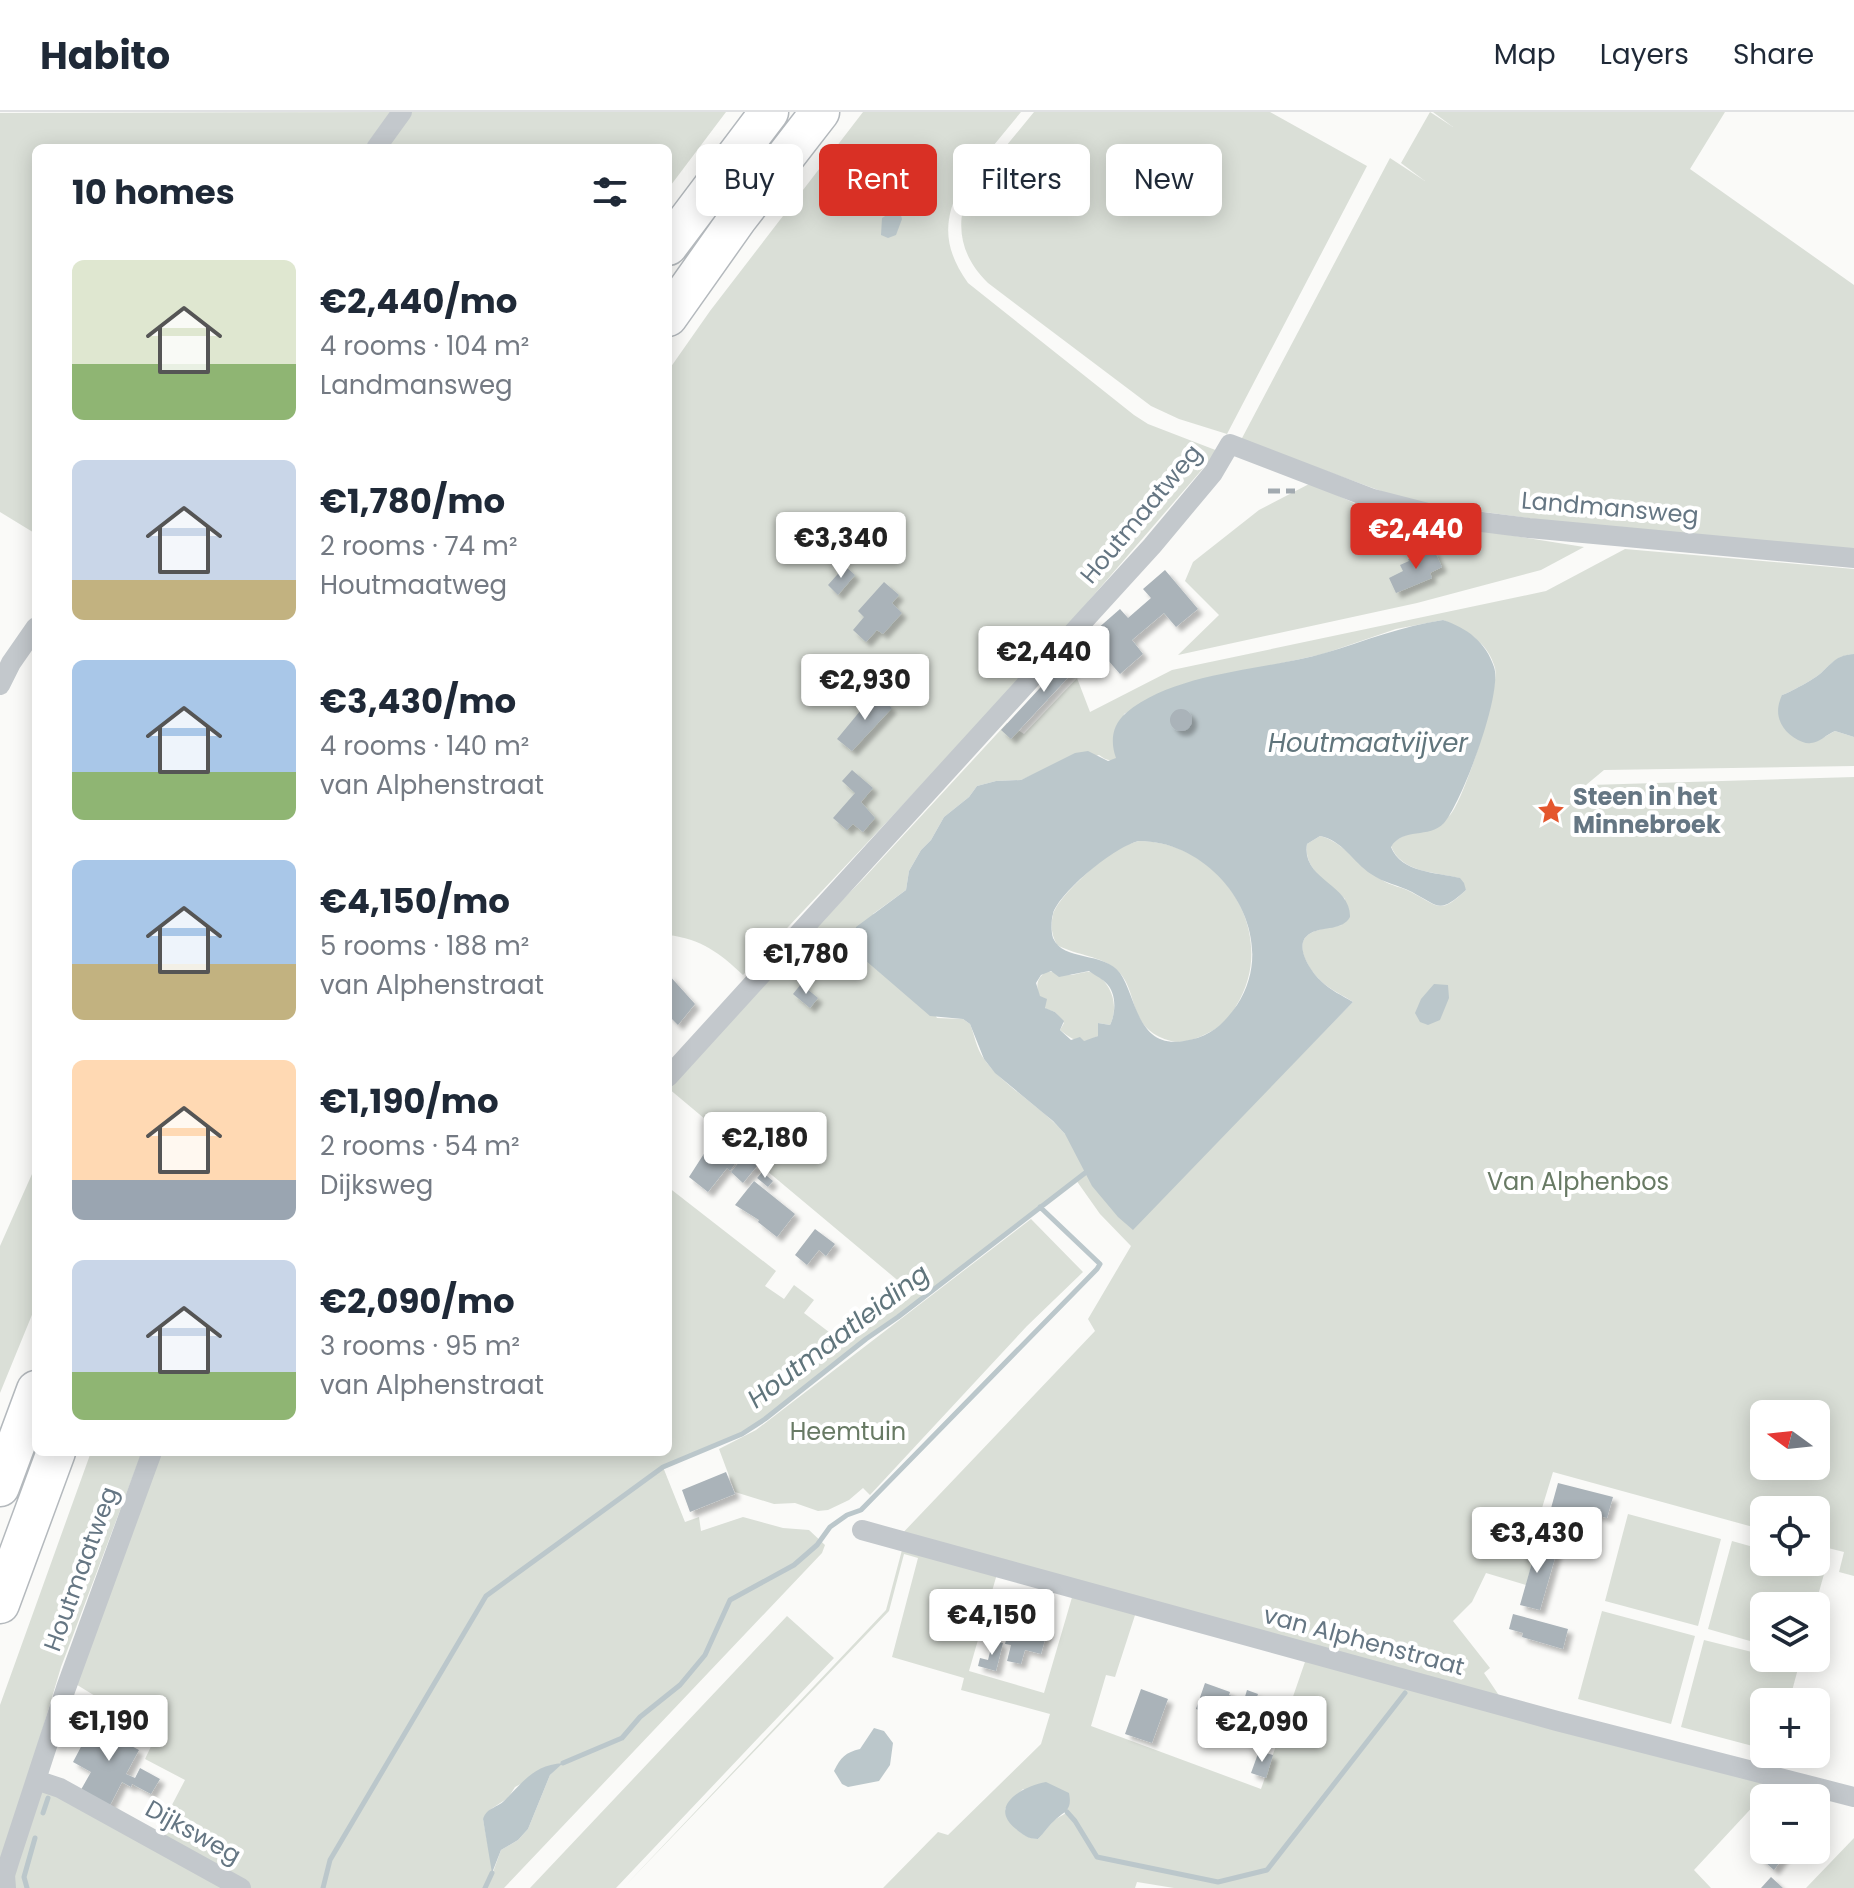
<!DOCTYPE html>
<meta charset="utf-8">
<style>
:root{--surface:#fff;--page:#f6f6f7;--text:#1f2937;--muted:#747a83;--line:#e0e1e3;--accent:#d93025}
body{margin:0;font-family:Poppins,sans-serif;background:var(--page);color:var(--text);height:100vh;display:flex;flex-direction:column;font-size:30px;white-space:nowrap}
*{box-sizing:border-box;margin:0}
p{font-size:26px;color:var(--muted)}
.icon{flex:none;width:44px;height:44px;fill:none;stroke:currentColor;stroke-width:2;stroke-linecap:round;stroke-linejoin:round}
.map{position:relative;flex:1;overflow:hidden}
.details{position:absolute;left:32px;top:32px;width:640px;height:1312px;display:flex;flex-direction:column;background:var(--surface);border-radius:12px;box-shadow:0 4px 20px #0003}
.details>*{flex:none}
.top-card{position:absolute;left:696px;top:32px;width:760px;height:72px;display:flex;gap:16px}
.needle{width:52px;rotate:285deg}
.fabs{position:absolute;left:1750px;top:1288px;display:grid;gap:16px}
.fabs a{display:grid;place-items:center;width:80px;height:80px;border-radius:12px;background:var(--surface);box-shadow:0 4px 20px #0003;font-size:40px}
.price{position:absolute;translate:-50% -68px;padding:0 18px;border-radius:8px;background:#fff;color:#222;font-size:26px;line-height:52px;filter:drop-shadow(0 2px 4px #0008)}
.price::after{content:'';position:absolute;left:50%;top:48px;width:24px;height:18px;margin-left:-12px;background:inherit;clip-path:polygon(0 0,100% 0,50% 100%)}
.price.current{background:var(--accent);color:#fff}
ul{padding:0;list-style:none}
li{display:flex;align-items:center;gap:24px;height:200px;padding:0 40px}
li span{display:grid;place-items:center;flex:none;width:224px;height:160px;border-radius:12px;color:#555}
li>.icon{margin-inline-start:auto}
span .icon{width:96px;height:96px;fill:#fffc;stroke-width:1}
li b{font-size:34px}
h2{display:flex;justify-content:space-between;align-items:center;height:96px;padding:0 40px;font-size:34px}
.chip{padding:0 28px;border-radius:12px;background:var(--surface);box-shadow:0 4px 20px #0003;font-size:28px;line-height:72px}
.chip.current{background:var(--accent);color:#fff}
header{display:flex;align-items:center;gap:48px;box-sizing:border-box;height:112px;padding:0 40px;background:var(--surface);border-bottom:2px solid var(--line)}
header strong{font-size:38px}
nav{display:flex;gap:44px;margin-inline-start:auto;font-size:28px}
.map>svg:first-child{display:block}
.green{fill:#dadfd7;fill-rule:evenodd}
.water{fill:#bbc7cb;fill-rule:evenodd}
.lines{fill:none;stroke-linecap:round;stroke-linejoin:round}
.stream{stroke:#bbc7cb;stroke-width:5}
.building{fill:#aab3b9;filter:url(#shadow)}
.motorway-casing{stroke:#b4b9bd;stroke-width:41}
.minor{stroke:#c3c8cc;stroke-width:20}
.motorway{stroke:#fff;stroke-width:38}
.rail{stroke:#a2aab0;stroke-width:5;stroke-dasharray:12 6;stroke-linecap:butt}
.labels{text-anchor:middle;stroke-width:8;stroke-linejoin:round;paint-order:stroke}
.street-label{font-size:24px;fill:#657683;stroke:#fff}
.poi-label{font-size:24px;font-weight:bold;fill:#657683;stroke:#fff;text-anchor:start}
.park-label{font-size:24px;fill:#687a64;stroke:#fff}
.water-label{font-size:26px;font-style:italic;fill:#60757c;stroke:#fff}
</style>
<header>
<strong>Habito</strong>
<nav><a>Map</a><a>Layers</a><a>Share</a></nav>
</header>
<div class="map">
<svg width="1854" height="1776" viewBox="0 0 1854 1776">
<defs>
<filter id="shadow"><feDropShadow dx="5" dy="5" stdDeviation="2" flood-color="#0004"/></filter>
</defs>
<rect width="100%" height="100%" fill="#fafaf8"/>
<!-- green -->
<path class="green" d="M391 0 364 36H36V422L0 400V1Z
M412 0H726L668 77V36H387L398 14Z
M863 0H1021L961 73C942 110 944 137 968 171L1134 303 1148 312 1218 339 1024 564 743 863C720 841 701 827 668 823V259L710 199Z
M1034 0H1270L1367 54 1227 322 1179 307 1151 294 988 171C961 145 954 113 969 79Z
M1430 0 1453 15 1433 0H1725L1690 57 1854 173V441L1616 418 1411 390 1241 328 1390 46 1425 69 1401 51Z
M1311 371 1367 397 1402 406 1584 435 1541 458 1417 491 1178 543 1219 503 1185 469 1193 450 1259 398Z
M1625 437 1854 457V542C1838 543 1832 551 1821 561 1816 566 1789 581 1782 583L1819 628 1835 619 1854 625V654L1604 658 1574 683 1590 673 1854 665V1464L1839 1460 1844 1440 1816 1433V1398H1764V1418L1553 1360 1531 1432 1526 1431 1522 1443 1533 1447 1526 1473 1486 1461 1472 1490 1453 1509 1490 1556 1484 1561 1504 1591 898 1426 1095 1219 1088 1207 1131 1134 1100 1102 1076 1068 898 1205 866 1227 765 1307 742 1322 663 1355 685 1410 699 1405 701 1419 743 1405 783 1416 809 1418 825 1433 822 1441 504 1776H15L13 1764 38 1678H46L152 1731 185 1668 145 1647 157 1622 74 1571 161 1340H668V1075L776 1159 765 1174 784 1187 794 1173 814 1188 804 1201 846 1233 914 1182 668 976V970L758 873 864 766 1007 611 1024 622 1077 566 1090 600 1172 558 1546 479ZM1443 508C1466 519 1487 528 1495 556 1500 576 1464 688 1450 703 1435 717 1402 718 1391 734 1401 761 1436 760 1459 766L1466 778C1439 803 1440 795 1411 780 1402 775 1391 774 1382 768 1360 756 1343 729 1320 724L1307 732C1303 758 1329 771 1345 787L1342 813C1333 815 1320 816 1311 821 1291 831 1310 859 1321 869 1330 878 1343 883 1353 890L1255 990 1065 1022C1041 994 1004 975 984 947 976 936 975 924 970 912L963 907 937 906 873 802 906 778 909 759 921 738 931 728 944 705 969 685 977 674 996 669 1021 668 1044 658 1099 643C1105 647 1110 651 1117 646L1124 602 1178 574 1323 542 1396 517ZM1764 1302H1816V1354H1764ZM561 1651 550 1663 528 1717 518 1728 501 1738 493 1760 483 1707 491 1697 508 1686 515 1675Z
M1139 729C1221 729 1281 822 1236 894 1228 908 1221 915 1206 922 1196 927 1182 932 1171 929 1126 917 1140 881 1118 859 1101 843 1077 844 1057 833 1052 824 1050 814 1053 803 1057 785 1104 744 1121 735 1127 732 1133 731 1139 729Z
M1047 859C1055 860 1064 863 1072 863 1078 862 1087 859 1090 860 1111 867 1120 894 1110 913L1098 911V924C1080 934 1073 928 1060 918L1064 911 1055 900 1046 897C1038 883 1031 869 1047 859Z
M36 1053V1193L0 1281V1134Z
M1031 1107 1083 1160 1027 1214 870 1383 863 1376 849 1388 828 1398 818 1399 795 1391 774 1392 735 1380 719 1337 756 1318Z
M91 1340H142L61 1555 0 1760V1593Z
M1628 1402 1721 1427 1698 1514 1605 1489Z
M1732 1429 1764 1438V1450H1809L1826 1455 1815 1494H1764V1533L1708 1517Z
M902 1438 997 1462 969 1559 1044 1581 1073 1482 1137 1497 1115 1565 1106 1563 1091 1614 1261 1677 1306 1547 1772 1674 1694 1758 1711 1776H1174L1137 1770 1135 1776H883L938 1720 948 1723 1041 1632 1050 1602 961 1578 964 1566 892 1545 918 1446 904 1442 889 1499 623 1776 886 1498ZM1023 1677 1068 1700 1054 1708 1038 1727C1019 1726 1013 1712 1005 1697Z
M1602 1499 1695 1524 1671 1612 1578 1587Z
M787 1504 834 1546 616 1776H530Z
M1704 1528 1764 1543V1546L1799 1553 1789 1590H1764V1637L1681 1615Z
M1854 1726V1776H1806Z"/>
<!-- water -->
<path class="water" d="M893 99 900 100 902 107 896 123 888 126 881 123 882 106Z
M1443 508C1467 516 1486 530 1494 555 1503 581 1462 690 1444 711 1429 727 1403 715 1391 735 1401 761 1436 760 1460 766L1464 771 1466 778C1439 802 1440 795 1412 780 1398 773 1384 771 1371 762 1353 750 1342 728 1320 724L1307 732C1301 768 1351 772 1350 805 1342 819 1324 814 1311 821 1291 831 1311 860 1321 869 1330 878 1343 884 1353 890L1133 1118 1118 1105 1092 1074 1065 1022 1053 1009 995 961 984 947 970 912 963 907 930 904 865 848 853 827 856 815 906 778 909 759 921 738 931 728 944 705 969 685 977 674 996 669 1021 668 1075 641 1088 639 1108 649 1116 646C1110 629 1112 613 1126 601 1177 559 1263 559 1325 541 1365 529 1402 514 1443 508ZM1139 729C1218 729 1283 823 1237 893 1223 913 1210 925 1184 929 1137 937 1137 886 1120 861 1104 839 1063 850 1053 826 1051 820 1051 808 1053 802 1059 780 1117 733 1139 729ZM1051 859 1059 865 1089 859C1094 863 1101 866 1105 870 1117 880 1116 901 1110 913L1098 911V924L1084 929 1080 925 1071 928 1060 918 1064 909 1055 900 1045 896 1047 887 1040 884 1036 871 1041 863Z
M1854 542V625L1835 619C1827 622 1819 631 1811 631 1806 632 1803 630 1798 628 1780 618 1773 602 1782 583 1789 581 1816 566 1821 561 1833 550 1837 543 1854 542Z
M1434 872 1448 873 1449 886 1440 908 1428 913 1420 910 1415 901 1421 887Z
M874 1616 884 1619 893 1631 890 1653 879 1669 848 1675 842 1672 834 1659C840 1646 846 1640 860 1637Z
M563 1651 550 1663 528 1717 518 1728 501 1738 492 1761 483 1707C487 1695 498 1696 506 1687 524 1669 534 1653 563 1651Z
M1046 1670 1069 1681C1072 1697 1067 1698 1056 1707 1049 1713 1044 1721 1038 1727 1028 1727 1023 1723 1016 1717 987 1694 1023 1674 1046 1670Z"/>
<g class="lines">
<!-- stream -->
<path class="stream" d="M563 1651 622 1626 640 1605 680 1573 705 1543 730 1488 794 1453 817 1433 830 1415 847 1403 861 1398 1097 1157 1100 1152 1040 1095
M1067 1700 1075 1709 1097 1745 1218 1770 1267 1758 1405 1581
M43 1701 48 1686
M27 1776 24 1765 35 1726
M323 1776 330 1748 486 1484 663 1355 742 1322 765 1307 866 1227 898 1205 1085 1061
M485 1776 492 1761"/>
</g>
<!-- building -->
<path class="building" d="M1434 438 1442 455 1430 461 1432 466 1396 481 1389 466 1403 459 1400 453 1409 449 1408 447Z
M845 454 855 463 838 483 828 473Z
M1165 458 1198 497 1176 515 1164 501 1132 528 1143 542 1120 562 1088 525 1120 497 1128 506 1151 486 1143 477Z
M884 470 899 483 892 491 902 501 883 522 877 518 866 530 853 518 864 505 858 499Z
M1077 536 1087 545 1011 627 1001 618Z
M875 581 892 596 852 639 837 627Z
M1170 608a11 11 0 1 1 22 0a11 11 0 1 1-22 0Z
M852 658 873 676 861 690 875 706 863 720 853 712 847 718 833 706 855 681 842 669Z
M668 862 695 892 678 913 668 903Z
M801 872 818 886 810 896 793 882Z
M719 1035 737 1049 730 1059 727 1056 708 1080 689 1065 707 1037 713 1042Z
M744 1044 757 1054 743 1071 731 1060Z
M762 1060 773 1069 768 1075 757 1066Z
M754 1069 795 1102 777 1125 758 1110 759 1108 735 1093Z
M815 1117 835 1132 826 1144 819 1138 807 1153 795 1143Z
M726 1360 735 1382 690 1400 682 1378Z
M1558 1371 1613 1385 1607 1406 1585 1400 1584 1406 1565 1417 1558 1415 1555 1428 1543 1425Z
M1526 1431 1557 1439 1540 1498 1520 1493 1533 1447 1522 1444Z
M1513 1502 1568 1517 1563 1537 1522 1525 1523 1521 1509 1517Z
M1029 1512 1048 1517 1041 1542 1025 1538 1021 1552 1007 1549 1011 1533 1005 1532 1010 1513 1028 1518Z
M993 1528 1003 1531 996 1559 978 1554 980 1546 988 1548Z
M1205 1571 1230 1580 1229 1583 1244 1588 1247 1578 1258 1582 1257 1585 1276 1592 1269 1612 1230 1595 1227 1604 1222 1602 1221 1605 1196 1597Z
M1141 1577 1168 1587 1152 1631 1125 1622Z
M101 1597 124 1610 116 1626 139 1638 126 1662 135 1666 140 1656 160 1667 151 1682 132 1672 131 1675 122 1670 107 1699 78 1683 91 1660 73 1650Z
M1259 1639 1273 1643 1266 1666 1251 1661Z
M1758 1719 1764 1721V1738H1789L1774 1758 1750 1737 1761 1724Z
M1771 1765 1783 1776H1761Z"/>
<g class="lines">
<!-- motorway casing -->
<g class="motorway-casing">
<path id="motorway" d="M668 134 769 0
M668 205 738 106 820 0
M0 1375 36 1278
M0 1492 56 1340"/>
</g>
<!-- minor -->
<path class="minor" d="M376 36 402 0
M0 573 11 551 36 515
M668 965 1152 434 1213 361 1230 332 1373 387 1443 405 1529 416 1854 446
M862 1418 1557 1609 1854 1685
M36 1668 60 1676 241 1776
M6 1776 5 1763 10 1747 66 1576 152 1340"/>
<!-- motorway -->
<use href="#motorway" class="motorway"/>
<!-- rail -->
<path class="rail" d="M1268 379H1295"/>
</g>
<!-- icons -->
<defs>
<g id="sight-bare" transform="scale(2.16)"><path d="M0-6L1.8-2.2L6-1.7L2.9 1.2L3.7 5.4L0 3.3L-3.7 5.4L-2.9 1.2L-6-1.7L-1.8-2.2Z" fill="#e4572e" stroke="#fff" stroke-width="2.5" paint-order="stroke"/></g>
</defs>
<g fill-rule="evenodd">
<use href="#sight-bare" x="1551" y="699"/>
</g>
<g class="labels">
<!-- street labels -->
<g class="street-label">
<text transform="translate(1610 396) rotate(5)" y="8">Landmansweg</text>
<text transform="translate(1141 402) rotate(-50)" y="8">Houtmaatweg</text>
<text transform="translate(81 1457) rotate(-70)" y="8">Houtmaatweg</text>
<text transform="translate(1364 1529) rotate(15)" y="8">van Alphenstraat</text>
<text transform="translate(193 1720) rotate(29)" y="8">Dijksweg</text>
</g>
<!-- poi labels -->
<g class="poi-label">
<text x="1573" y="693">Steen in het<tspan x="1573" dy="28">Minnebroek</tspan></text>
</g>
<!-- park labels -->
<g class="park-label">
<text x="1578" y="1078">Van Alphenbos</text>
<text x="848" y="1328">Heemtuin</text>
</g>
<!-- water labels -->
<g class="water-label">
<text x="1368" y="640">Houtmaatvijver</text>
<text transform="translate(838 1224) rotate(-37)" y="9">Houtmaatleiding</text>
</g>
</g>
</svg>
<div class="fabs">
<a><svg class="needle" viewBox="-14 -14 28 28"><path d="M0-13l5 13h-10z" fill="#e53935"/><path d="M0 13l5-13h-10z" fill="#747a83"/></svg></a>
<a><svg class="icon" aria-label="locate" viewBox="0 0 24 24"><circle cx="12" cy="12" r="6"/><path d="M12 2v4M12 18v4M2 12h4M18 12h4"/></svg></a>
<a><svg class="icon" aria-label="layers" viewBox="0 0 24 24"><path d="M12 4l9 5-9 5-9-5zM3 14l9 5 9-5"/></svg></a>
<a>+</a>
<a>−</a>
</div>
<b class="price current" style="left:1416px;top:459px">€2,440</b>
<b class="price" style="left:841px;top:468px">€3,340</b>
<b class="price" style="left:1044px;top:582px">€2,440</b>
<b class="price" style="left:865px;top:610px">€2,930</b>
<b class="price" style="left:806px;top:884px">€1,780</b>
<b class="price" style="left:765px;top:1068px">€2,180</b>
<b class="price" style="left:1537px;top:1463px">€3,430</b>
<b class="price" style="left:992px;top:1545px">€4,150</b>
<b class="price" style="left:109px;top:1651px">€1,190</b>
<b class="price" style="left:1262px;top:1652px">€2,090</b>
<div class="top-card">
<a class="chip">Buy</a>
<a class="chip current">Rent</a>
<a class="chip">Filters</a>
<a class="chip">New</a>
</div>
<section class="details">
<h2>10 homes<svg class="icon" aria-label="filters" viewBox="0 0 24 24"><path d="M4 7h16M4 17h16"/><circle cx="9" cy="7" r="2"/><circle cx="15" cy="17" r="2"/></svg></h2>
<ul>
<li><span style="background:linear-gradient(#dfe7d0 65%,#8fb573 0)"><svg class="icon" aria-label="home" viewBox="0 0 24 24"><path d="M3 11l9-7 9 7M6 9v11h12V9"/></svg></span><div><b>€2,440/mo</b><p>4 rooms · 104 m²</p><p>Landmansweg</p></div></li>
<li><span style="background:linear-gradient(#c9d6e8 75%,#c2b280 0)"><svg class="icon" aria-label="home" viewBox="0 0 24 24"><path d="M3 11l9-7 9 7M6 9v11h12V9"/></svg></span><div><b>€1,780/mo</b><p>2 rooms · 74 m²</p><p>Houtmaatweg</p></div></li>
<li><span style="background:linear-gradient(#a9c7e8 70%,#8fb573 0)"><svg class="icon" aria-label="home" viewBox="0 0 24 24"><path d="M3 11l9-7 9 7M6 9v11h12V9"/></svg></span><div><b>€3,430/mo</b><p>4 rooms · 140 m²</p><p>van Alphenstraat</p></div></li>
<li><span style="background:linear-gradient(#a9c7e8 65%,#c2b280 0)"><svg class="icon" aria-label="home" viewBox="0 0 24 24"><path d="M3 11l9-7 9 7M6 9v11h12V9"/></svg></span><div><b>€4,150/mo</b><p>5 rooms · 188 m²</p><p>van Alphenstraat</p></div></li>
<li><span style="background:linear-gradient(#ffd9b3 75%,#9aa5b1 0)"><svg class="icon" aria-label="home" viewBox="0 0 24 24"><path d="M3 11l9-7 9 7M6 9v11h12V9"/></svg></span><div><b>€1,190/mo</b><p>2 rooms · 54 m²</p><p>Dijksweg</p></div></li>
<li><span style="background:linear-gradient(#c9d6e8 70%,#8fb573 0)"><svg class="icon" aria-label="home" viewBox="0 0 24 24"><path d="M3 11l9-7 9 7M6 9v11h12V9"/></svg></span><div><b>€2,090/mo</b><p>3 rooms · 95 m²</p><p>van Alphenstraat</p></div></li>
</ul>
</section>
</div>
